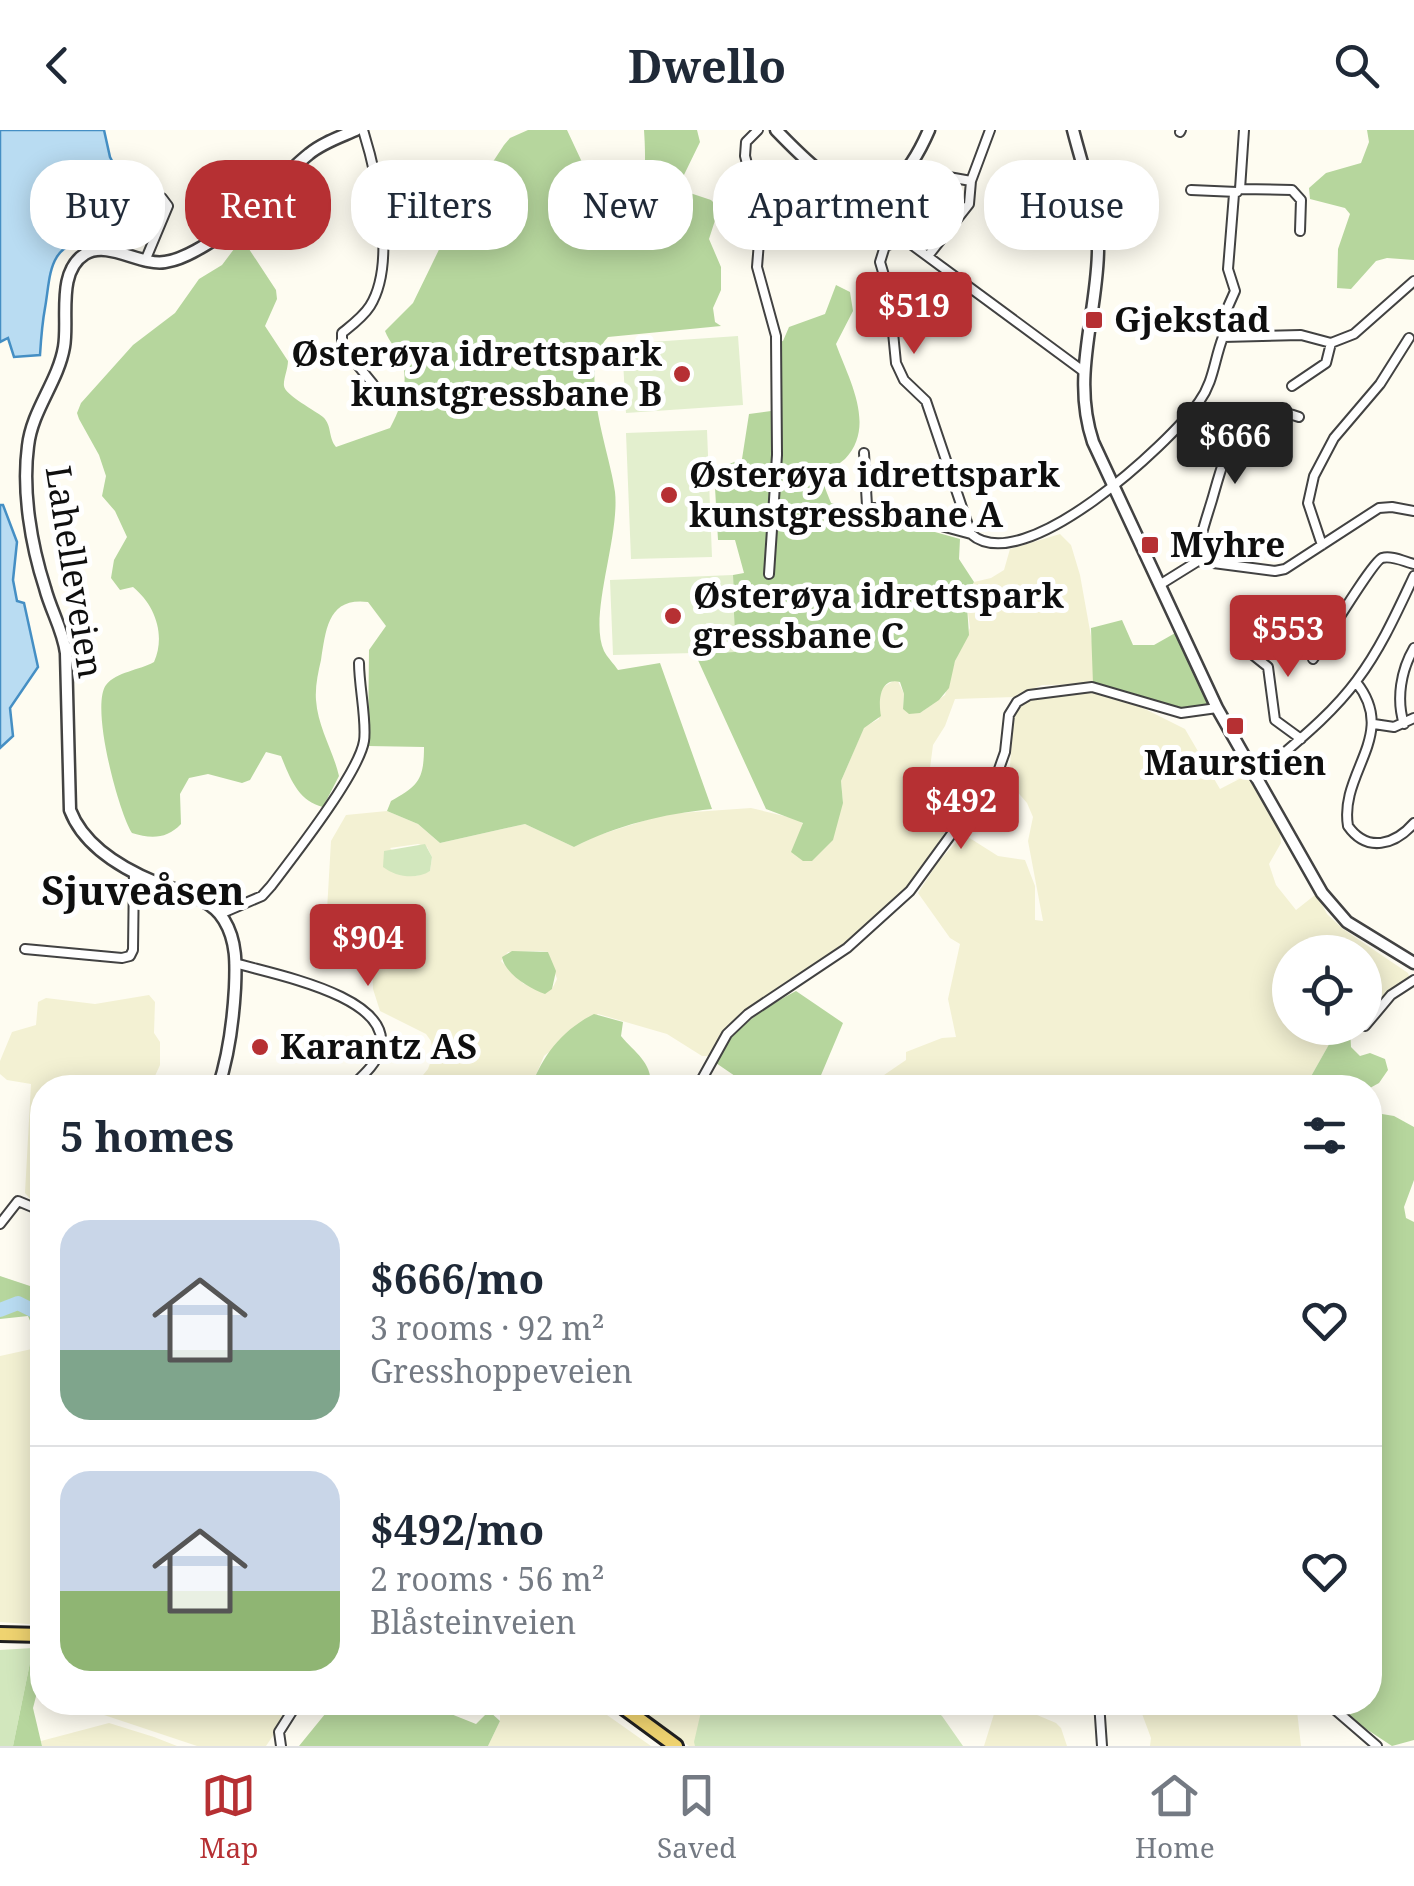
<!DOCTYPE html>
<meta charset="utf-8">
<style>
:root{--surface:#fff;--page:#f6f6f7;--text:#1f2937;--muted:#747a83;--line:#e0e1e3;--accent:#b63033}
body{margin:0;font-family:"Noto Serif",serif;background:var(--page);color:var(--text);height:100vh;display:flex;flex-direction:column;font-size:38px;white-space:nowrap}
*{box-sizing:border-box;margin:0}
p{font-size:32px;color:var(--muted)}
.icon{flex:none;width:55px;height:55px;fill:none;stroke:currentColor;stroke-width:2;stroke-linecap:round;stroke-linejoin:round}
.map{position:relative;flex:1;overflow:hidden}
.side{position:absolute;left:30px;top:945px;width:1352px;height:640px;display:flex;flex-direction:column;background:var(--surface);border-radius:40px;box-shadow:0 5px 25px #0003}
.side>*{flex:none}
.top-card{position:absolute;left:30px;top:30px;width:1355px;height:90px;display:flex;gap:20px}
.buttons{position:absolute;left:1272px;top:805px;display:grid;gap:20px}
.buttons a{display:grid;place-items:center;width:110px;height:110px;border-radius:50%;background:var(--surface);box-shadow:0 5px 25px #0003;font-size:50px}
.price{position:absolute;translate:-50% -85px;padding:0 22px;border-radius:10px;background:var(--accent);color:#fff;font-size:32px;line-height:65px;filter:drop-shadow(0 2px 5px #0008)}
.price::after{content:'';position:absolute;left:50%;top:60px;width:30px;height:22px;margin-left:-15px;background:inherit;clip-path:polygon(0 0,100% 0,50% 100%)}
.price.selected{background:#222;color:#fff}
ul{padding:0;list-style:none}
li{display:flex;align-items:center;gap:30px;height:250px;padding:0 30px}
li+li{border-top:2px solid var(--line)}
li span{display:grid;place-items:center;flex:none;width:280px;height:200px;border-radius:30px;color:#555}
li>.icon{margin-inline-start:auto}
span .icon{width:120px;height:120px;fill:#fffc;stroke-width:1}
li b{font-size:42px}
h2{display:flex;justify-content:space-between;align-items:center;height:120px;padding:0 30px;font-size:42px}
.chip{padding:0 35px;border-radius:40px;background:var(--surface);box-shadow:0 5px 25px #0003;font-size:35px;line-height:90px}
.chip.selected{background:var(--accent);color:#fff}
header{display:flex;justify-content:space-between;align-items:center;height:130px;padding:0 30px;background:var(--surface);font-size:45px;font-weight:700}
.tab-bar{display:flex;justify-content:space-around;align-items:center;height:140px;border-top:2px solid var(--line);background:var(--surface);font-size:28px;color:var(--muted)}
.tab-bar a{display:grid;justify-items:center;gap:5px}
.tab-bar .selected{color:var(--accent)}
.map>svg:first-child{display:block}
.farmland{fill:#f3f1d3;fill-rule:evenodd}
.green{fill:#d2e7bd}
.forest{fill:#b6d69d}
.pitch{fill:#e3efce}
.water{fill:#b9dcf2;stroke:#458fc4;stroke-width:2.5}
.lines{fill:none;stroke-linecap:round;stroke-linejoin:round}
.river{stroke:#b9dcf2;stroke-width:14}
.minor-casing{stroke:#424242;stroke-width:12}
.tertiary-casing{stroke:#424242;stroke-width:15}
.primary-casing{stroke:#202020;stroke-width:18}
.minor{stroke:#fff;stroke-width:8}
.tertiary{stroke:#fff;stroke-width:10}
.primary{stroke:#efd370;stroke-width:12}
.poi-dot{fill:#b63033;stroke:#fff;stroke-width:4}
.labels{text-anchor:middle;stroke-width:10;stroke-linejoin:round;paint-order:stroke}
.poi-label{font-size:35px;font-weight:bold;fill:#0f0f0f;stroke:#fff;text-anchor:start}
.street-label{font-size:35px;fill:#0f0f0f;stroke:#fff}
.quarter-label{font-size:40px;font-weight:bold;fill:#0f0f0f;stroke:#fff}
</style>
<header><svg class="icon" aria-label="back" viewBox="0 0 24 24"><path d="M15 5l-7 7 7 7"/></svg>Dwello<svg class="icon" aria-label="search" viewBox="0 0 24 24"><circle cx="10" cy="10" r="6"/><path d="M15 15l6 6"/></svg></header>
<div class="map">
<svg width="1414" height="1616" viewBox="0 0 1414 1616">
<rect width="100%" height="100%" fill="#fefcf1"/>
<!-- farmland -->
<path class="farmland" d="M1060 404 1071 415 1080 445 1094 523 1093 554 1042 555 1014 567 955 569 945 596 933 615 929 646 933 669 950 686V694L907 762 895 772 814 837 733 892 710 926H702L667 904 598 884 544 926 531 957H404L408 948 423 945 428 939 433 925 431 911 426 904 380 881 373 859 372 827 365 823 336 824 329 821 325 815 331 711 346 685 387 681 418 694 440 713 525 694 574 717 596 706 665 684 751 678 797 689 803 694 801 701 843 673 841 651 864 597 879 589V567L883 557 897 549 904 564 903 579 920 583 945 565 955 531 970 498 967 476 968 462 974 452 991 448 1004 440 1010 419ZM418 714 427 717 432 727 430 741 416 746 390 718ZM540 821 548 822 557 849 552 859 524 854 501 831 508 822Z
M1060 561 1097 563 1141 577 1185 599 1220 659 1247 645 1280 701 1281 713 1269 734 1276 755 1296 780 1315 765 1318 767 1327 784 1343 799 1408 843 1410 849 1393 858 1365 886V822H1290V898H1350L1332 909 1305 957 865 958 906 930V922L942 908 956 907 948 869 960 814 950 808 918 763 938 732 960 708 968 707 998 726 1025 730 1035 756V790L1043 791 1028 711 1033 687 1027 673 1009 652 1013 588 1015 581 1027 571Z
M149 865 155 872 154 903 160 912V935L150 957 42 958V1077L34 1073 25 1063 31 954 7 950 0 944V931L12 902 36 895 38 872 46 868 95 874Z
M41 1217 42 1329 38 1344 42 1357V1495L0 1492V1226Z
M90 1572 295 1573 266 1616H197L89 1580Z
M500 1572 590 1573 651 1616H488L500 1591Z
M627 1573H703L695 1616H689Z
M1138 1573H1252L1268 1581 1278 1574 1291 1573 1297 1581 1301 1616H1150L1151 1608Z
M1000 1579 1030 1582 1056 1593 1061 1598 1067 1616H984L994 1584Z
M109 1593 154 1607 177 1616H42L41 1611Z"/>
<!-- green -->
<path class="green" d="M425 714 432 727 430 741C416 750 396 747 383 737L384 721Z
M33 1518 13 1616H0V1520Z
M925 1572 942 1586 963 1616H695L694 1612 703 1573Z"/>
<!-- forest -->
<path class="forest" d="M528 0H567L595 60 594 80 601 92C650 100 646 31 644 0H697L700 12 681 51 687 62 711 70 719 78 709 109 721 137V160L713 178 715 192 721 196 608 207C576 240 610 321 615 362 620 407 588 486 604 521 607 527 614 534 618 540L660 533 712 679C663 684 617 695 574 717L525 694 440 713 418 694 387 681 391 671C418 656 424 650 424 617L368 616 369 520 386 496 368 472C328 467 326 499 321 530 318 543 315 557 316 570 318 598 333 620 339 646L323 677C298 671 290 648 281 626L266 622 250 650 242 653 208 644 189 648 180 664 181 694C167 709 151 709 132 703 119 683 90 577 106 555 116 542 140 540 154 532 166 505 155 475 133 457L120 460 111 448 114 430 127 407 115 381 102 366 106 346 99 325 79 289 77 283 81 273 133 215 175 183 199 149 222 135 237 115 247 116 276 160 277 169 265 196 288 231C288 239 283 250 284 256 285 265 316 281 323 287 332 295 328 307 336 317L390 298C401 278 409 254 402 231 399 221 389 212 385 201L413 173 450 97 504 15 510 8Z
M1367 0H1414V130L1387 128 1376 131 1351 159 1337 158 1338 119 1350 84 1345 78 1310 69 1309 58 1326 43 1361 33 1369 12Z
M836 155 850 162 853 181 836 214C848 248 877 296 845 329 838 335 832 337 826 345L825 358 831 373 960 409 959 429 974 452 968 462 967 476 969 505 955 531 949 558 939 570 920 583 909 584 903 579 904 564 900 552C880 547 878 570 881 586L864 598 841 651 843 673 833 710 812 731H803L791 722 803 693 766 679 697 528 699 523 735 522 733 445 744 443 735 410H718L714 340 742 329 749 284 771 281 775 231 771 213 783 211 789 197 825 184Z
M1122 490 1133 515H1154L1177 502 1208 576C1170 586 1130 563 1093 554L1091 498Z
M512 821 548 822 556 841 552 859 545 864C529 858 505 844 502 827Z
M796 861 843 893 816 957H751L716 933 715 929C735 898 763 878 796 861Z
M594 884 623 892 621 906C636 924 652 932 651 957H619L611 947 599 957H531C543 925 562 900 594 884Z
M1350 898 1351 917 1360 926 1370 923 1385 929 1388 940 1379 953 1370 958 1305 957 1332 909Z
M1370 982 1394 986 1414 997V1050L1404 1077 1406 1088 1414 1092V1610L1392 1616 1351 1589 1334 1573 1370 1572Z
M0 1146 42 1160V1219L28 1186 0 1189Z
M33 1518H42V1543L33 1578 42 1616H13Z
M334 1573H444L451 1584 476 1594 489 1581 500 1591 488 1616H299Z"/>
<!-- pitch -->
<path class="pitch" d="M738 206 743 275 626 283 622 214Z
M707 300 712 427 631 429 626 303Z
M733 445 735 522 613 525 610 450Z"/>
<!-- water -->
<path class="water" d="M0 0H104L110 27 119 44 120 63 115 79 93 109C47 113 51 144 45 178 42 194 41 209 40 225L14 227 8 208 0 212Z
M0 375H3L17 412 13 450 17 471 24 473 38 537 10 578 13 606 0 618Z"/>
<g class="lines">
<!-- river -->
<path class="river" d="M0 1180 18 1173 36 1182 42 1197"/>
<!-- minor casing -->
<g class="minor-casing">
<path id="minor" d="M363 0C377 45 397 133 370 176 363 187 352 195 342 203V216L373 254
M758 0 746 12 745 26 761 87 757 137 776 206 777 325 769 444
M1244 0 1240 59 1292 60 1301 70 1300 101
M1180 2 1181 0
M943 46 971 51
M138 49 144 61 162 68 168 76 145 131
M1191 60 1237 62
M928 126 969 74 971 51 990 0
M1223 207V188L1235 161 1228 139 1234 64
M1083 241 904 109 885 116 880 132 889 162 896 233 904 250 926 271 971 404C1023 450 1170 313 1199 272 1214 251 1214 230 1223 207L1301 205 1331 213 1354 204 1414 151
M1292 256 1326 233 1331 213
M864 323 867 376 971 404
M1322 415 1308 373 1314 346 1334 308 1380 254 1409 208
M1198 431C1198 411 1206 390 1212 370 1225 325 1238 265 1299 287
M1161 454 1198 431 1275 441 1285 439 1379 378 1392 377 1414 381
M1253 525 1268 537 1275 590 1301 609
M1313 529C1323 514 1373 431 1382 428 1392 425 1405 432 1414 434
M1356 552C1399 605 1339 642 1348 696 1367 723 1395 715 1414 693
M1374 594 1394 597 1414 588
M1404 594C1396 569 1401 540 1414 518
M1255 648C1290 617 1329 588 1357 550 1381 518 1397 482 1414 446
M220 784 262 766 271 756C293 727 359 643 364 611 367 592 359 556 359 533
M25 819 122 828 130 826 133 820 134 742
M235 833C271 844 395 866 380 920 376 935 361 947 350 958
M1365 896 1391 865 1414 850
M697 958 727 904 748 884 847 818 910 761 999 639 1005 622 1009 585 1017 572 1029 565 1092 557 1181 583 1217 578
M0 1094 18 1071 42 1081
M1099 1572 1102 1616
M1326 1572 1377 1616
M281 1616 279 1602 298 1572"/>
</g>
<!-- tertiary casing -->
<g class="tertiary-casing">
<path id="tertiary" d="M776 0C834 60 884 104 929 0
M1073 0C1083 39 1098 80 1098 121 1097 186 1071 247 1093 312L1217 578 1322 763 1347 792 1414 833
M218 958C229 925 233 893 235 858 236 835 237 811 224 790 211 768 180 762 157 753 123 739 84 717 70 680L66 523C63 500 51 481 45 458 31 415 22 361 28 316 32 280 58 252 64 217 69 190 56 142 85 124 108 110 140 136 165 132 180 130 194 122 207 114 248 90 273 53 309 24 322 13 340 7 356 0"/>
</g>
<!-- primary casing -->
<g class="primary-casing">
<path id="primary" d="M0 1504 42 1505
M616 1572 676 1616"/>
</g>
<!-- minor -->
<use href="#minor" class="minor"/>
<!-- tertiary -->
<use href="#tertiary" class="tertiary"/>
<!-- primary -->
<use href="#primary" class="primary"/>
</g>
<!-- markers -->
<g class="poi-dot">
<rect x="1084" y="180" width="20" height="20" rx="5"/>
<circle cx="682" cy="244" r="10"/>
<circle cx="669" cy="365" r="10"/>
<rect x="1140" y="405" width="20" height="20" rx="5"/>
<circle cx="673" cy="486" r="10"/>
<rect x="1225" y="586" width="20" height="20" rx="5"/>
<circle cx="260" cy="917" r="10"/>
</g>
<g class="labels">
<!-- poi labels -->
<g class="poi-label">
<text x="1114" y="202">Gjekstad</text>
<text x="662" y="236" text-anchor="end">Østerøya idrettspark<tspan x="662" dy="40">kunstgressbane B</tspan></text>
<text x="689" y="357">Østerøya idrettspark<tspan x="689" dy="40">kunstgressbane A</tspan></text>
<text x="1170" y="427">Myhre</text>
<text x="693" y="478">Østerøya idrettspark<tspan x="693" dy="40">gressbane C</tspan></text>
<text x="1235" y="645" text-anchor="middle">Maurstien</text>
<text x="280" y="929">Karantz AS</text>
</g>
<!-- street labels -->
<g class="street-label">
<text transform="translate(74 442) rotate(81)" y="12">Lahelleveien</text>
</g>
<!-- quarter labels -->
<g class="quarter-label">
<text x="143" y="775">Sjuveåsen</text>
</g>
</g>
</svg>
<div class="buttons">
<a><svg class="icon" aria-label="locate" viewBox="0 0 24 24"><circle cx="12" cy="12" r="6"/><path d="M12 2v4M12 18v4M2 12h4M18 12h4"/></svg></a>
</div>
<b class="price" style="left:914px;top:227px">$519</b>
<b class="price selected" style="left:1235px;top:357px">$666</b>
<b class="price" style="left:1288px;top:550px">$553</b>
<b class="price" style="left:961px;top:722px">$492</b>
<b class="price" style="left:368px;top:859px">$904</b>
<div class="top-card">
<a class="chip">Buy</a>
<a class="chip selected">Rent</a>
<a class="chip">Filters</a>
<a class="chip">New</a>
<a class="chip">Apartment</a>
<a class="chip">House</a>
</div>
<section class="side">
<h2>5 homes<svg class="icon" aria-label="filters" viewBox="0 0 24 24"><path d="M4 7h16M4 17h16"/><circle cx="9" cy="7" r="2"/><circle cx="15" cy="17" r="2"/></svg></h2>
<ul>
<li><span style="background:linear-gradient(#c9d6e8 65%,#7fa58c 0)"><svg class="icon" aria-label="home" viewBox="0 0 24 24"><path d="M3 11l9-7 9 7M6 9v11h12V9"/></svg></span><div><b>$666/mo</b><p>3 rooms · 92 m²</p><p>Gresshoppeveien</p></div><svg class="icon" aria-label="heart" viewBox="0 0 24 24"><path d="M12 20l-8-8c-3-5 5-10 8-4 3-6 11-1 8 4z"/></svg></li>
<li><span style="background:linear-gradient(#c9d6e8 60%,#8fb573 0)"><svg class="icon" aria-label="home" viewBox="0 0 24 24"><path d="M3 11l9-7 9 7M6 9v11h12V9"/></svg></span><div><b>$492/mo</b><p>2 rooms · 56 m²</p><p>Blåsteinveien</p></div><svg class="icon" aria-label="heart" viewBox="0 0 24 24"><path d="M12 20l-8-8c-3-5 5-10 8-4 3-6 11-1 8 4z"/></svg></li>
</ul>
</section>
</div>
<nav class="tab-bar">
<a class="selected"><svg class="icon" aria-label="map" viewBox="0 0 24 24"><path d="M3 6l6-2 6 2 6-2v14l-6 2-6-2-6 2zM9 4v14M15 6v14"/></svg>Map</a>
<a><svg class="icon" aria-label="saved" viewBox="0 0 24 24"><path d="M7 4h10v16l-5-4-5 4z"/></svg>Saved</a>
<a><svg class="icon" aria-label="home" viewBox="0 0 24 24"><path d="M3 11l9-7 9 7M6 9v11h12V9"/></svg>Home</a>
</nav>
